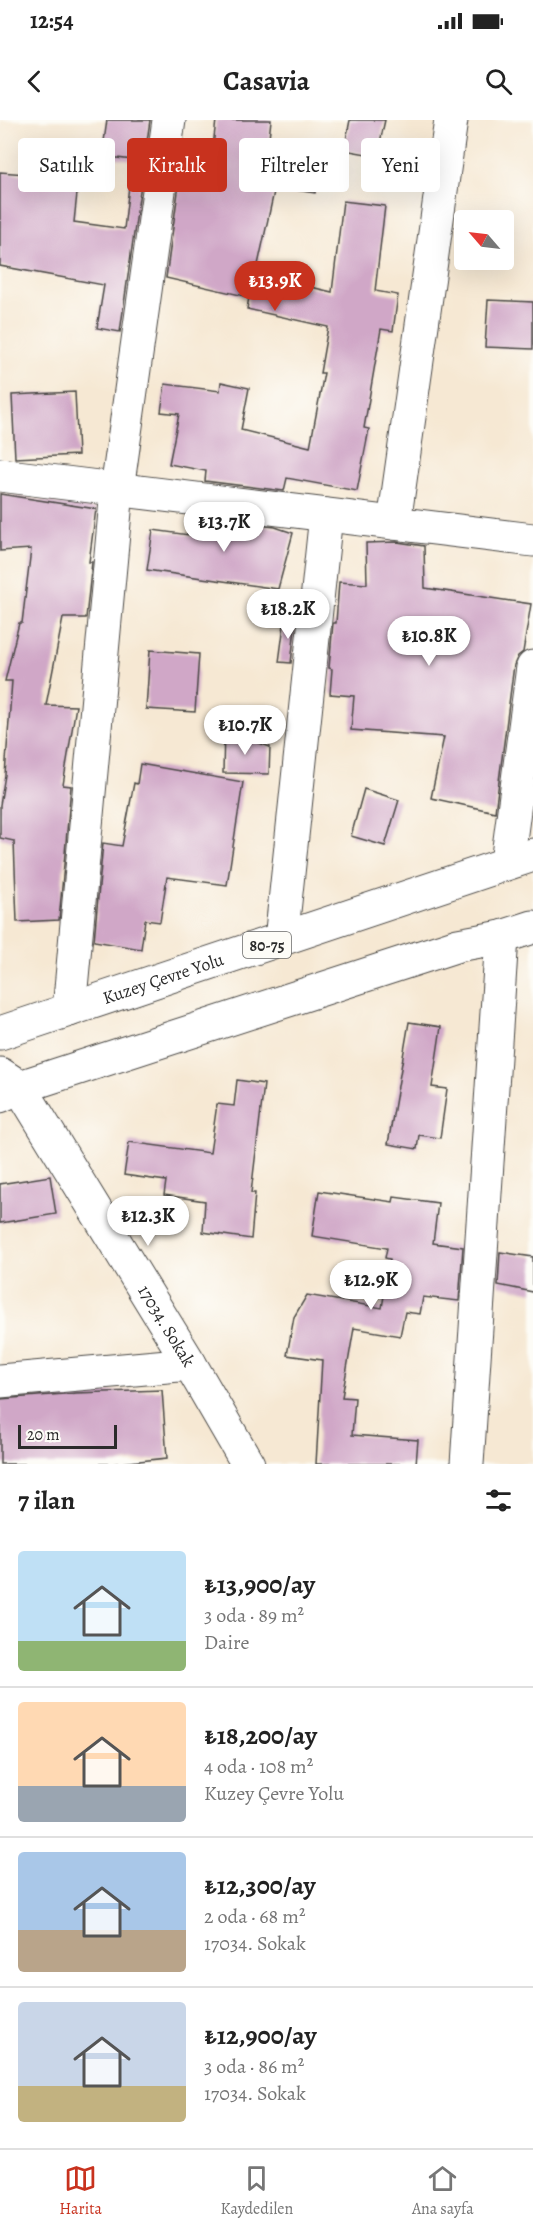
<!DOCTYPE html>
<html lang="tr">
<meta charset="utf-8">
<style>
:root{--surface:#fff;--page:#f2f2f2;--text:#222;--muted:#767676;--line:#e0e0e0;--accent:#c8321e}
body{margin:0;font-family:Alegreya,serif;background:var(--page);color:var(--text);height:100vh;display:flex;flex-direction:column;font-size:22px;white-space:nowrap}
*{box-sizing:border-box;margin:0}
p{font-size:20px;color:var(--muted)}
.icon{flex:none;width:33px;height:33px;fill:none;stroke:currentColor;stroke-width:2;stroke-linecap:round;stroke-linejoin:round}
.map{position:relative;height:1344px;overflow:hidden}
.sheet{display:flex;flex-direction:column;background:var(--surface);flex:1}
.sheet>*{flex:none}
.guide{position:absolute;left:18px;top:18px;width:498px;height:54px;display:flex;gap:12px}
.needle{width:39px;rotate:298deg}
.tools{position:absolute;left:454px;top:90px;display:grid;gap:12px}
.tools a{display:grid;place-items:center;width:60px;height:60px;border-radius:6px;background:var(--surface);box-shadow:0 6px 24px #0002;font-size:30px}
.scale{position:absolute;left:18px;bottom:15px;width:99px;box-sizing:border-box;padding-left:6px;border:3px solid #2b2b2b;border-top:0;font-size:16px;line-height:21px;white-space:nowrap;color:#2b2b2b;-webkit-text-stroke:4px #fdfcf7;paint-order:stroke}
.price{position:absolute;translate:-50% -51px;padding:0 14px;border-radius:21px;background:#fff;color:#222;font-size:20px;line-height:39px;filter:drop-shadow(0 2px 3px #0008)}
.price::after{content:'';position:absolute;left:50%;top:36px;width:18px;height:14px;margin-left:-9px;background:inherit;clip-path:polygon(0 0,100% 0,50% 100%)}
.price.selected{background:var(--accent);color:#fff}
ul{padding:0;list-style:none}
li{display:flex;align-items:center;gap:18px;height:150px;padding:0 18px}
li+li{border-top:2px solid var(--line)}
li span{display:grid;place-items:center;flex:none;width:168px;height:120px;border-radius:6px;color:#555}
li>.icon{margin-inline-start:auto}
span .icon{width:72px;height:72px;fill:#fffc;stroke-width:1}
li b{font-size:26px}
h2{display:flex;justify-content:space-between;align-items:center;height:72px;padding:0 18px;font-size:26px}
.pill{padding:0 21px;border-radius:6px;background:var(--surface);box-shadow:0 6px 24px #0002;font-size:21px;line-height:54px}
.pill.selected{background:var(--accent);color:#fff}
.status{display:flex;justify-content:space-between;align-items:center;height:42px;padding:0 30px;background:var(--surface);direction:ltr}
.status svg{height:16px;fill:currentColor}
header{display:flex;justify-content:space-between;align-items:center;height:78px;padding:0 18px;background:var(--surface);font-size:27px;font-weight:700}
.tabs{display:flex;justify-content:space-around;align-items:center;height:84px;border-top:2px solid var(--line);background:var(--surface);font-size:16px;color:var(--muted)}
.tabs a{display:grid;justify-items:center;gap:3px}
.tabs .selected{color:var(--accent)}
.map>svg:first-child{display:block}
.building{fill:#d0a7c7}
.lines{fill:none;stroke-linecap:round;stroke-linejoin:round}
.minor-casing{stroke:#494744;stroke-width:35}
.highway-casing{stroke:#494744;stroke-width:35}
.minor{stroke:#fff;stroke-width:33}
.highway{stroke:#fff;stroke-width:33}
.labels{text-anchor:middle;stroke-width:4.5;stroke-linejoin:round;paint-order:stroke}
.shield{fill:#fdfcf7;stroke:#6a6a68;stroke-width:1.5}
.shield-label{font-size:16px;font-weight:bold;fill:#2b2b2b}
.street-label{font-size:18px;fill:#2b2b2b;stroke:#fdfcf7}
</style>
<div class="status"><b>12:54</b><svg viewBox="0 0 49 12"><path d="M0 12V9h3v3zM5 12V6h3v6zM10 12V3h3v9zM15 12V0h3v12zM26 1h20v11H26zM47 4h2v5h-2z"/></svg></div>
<header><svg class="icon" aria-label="back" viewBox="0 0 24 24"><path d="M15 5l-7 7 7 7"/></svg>Casavia<svg class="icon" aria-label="search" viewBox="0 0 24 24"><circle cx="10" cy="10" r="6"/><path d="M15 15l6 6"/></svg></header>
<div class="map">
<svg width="533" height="1344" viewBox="0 0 533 1344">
<rect width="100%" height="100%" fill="#fdfcf7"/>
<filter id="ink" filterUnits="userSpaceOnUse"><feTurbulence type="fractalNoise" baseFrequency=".0167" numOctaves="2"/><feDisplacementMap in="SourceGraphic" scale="12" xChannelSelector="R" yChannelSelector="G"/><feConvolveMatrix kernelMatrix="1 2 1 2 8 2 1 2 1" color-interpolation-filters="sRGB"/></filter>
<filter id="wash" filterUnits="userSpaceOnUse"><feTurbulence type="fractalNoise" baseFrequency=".008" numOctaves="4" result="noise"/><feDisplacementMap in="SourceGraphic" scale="24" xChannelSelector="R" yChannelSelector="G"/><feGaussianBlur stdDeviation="1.35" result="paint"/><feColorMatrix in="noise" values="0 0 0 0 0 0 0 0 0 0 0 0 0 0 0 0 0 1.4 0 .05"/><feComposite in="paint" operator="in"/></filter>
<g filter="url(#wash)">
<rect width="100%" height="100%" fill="#f6e8d3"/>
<g id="blocks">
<!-- building -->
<path class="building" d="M107 0H150L120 212 97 208 104 165 0 146V52L26 54 29 30 81 35 74 102 124 109 132 40 102 36Z
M216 0H271L268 27 320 35 315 73 275 67 256 154 332 172 343 81 385 86 375 171 398 175 393 211 381 209 364 308 369 309 357 371 287 358 284 371 205 361 206 351 169 344 179 294 161 292 165 264 220 271 221 262 249 268 241 310 310 327 324 253H320L328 207 247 189 249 177 166 158 185 22 213 27Z
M350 0H385L377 36 344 30Z
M488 180 533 182V229L485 227Z
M75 272 78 335 15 338 12 275Z
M0 374 96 389 89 442H92L86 498H63L46 585 76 586 63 665 71 666 59 800 17 802 14 721 0 718V685L5 655 12 561H5L19 503H22L31 429 0 431Z
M199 398 275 407 293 413 278 469 147 450 153 410 196 416Z
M397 422 424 426 425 468 531 484 523 532 518 536 514 545 495 692 431 678 444 617 351 610 354 576 330 574 332 549 329 548 333 503H336L339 462 367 464 366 423Z
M285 497 296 498 291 543 279 542Z
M150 530 199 534 195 592 146 589Z
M224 610 270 627 269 654 223 653Z
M140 644 243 662 227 765 167 757 160 802 145 800 141 829 94 821 103 723 122 726 134 663 137 664Z
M364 669 399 680 385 726 351 716Z
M409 902 441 907 432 967 447 969 440 1018 419 1015 417 1029 388 1024Z
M237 960 264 964 251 1073H255L251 1119 203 1112 205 1081 164 1075 166 1061 124 1055 129 1022 210 1033 217 984 234 986Z
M50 1056 56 1094 0 1103V1064Z
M319 1071 393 1082 394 1077 438 1083 433 1123 463 1127 459 1181 423 1177 420 1194 405 1192 400 1216 354 1208 342 1277 355 1278 352 1315 418 1320 416 1344H316L322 1240 287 1235 294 1197 307 1175 382 1188 390 1139 385 1138 387 1128 312 1116Z
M500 1132 533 1137V1172L498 1165Z
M162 1270 167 1338 111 1344H0V1279L77 1273Z"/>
</g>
</g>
<g filter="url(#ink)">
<use href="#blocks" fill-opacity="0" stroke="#494744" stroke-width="1.5"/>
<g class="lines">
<!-- minor casing -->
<g class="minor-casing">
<g id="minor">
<path d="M0 355 533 420"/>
<path d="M394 403 451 0"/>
<path d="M507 743 533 547"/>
<path d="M281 820 326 395"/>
<path d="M69 890 117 370 169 0"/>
<path id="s1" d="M0 954 20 967 190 1244 248 1344"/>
<path d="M0 1261 190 1244"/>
<path d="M467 1344 502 817"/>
</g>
</g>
<!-- highway casing -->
<g class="highway-casing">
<g id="highway">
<path id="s2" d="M0 913 533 735"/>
<path d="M0 976 20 967 458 825 502 817 533 807"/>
</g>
</g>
<!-- minor -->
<use href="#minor" class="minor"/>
<!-- highway -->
<use href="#highway" class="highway"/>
</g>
</g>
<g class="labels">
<!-- shield labels -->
<rect class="shield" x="243" y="812" width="48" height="26" rx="4.5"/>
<g class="shield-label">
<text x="267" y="831">80-75</text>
</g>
<!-- street labels -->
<g class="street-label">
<text dy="6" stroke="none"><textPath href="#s2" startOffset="172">Kuzey Çevre Yolu</textPath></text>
<text dy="6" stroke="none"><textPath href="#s1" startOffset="304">17034. Sokak</textPath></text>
</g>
</g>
</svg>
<div class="tools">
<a><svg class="needle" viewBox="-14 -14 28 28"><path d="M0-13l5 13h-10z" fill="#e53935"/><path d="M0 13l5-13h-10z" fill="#767676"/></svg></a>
</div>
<div class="scale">20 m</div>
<b class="price selected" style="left:275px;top:192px">₺13.9K</b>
<b class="price" style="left:224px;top:433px">₺13.7K</b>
<b class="price" style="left:288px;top:520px">₺18.2K</b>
<b class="price" style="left:429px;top:547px">₺10.8K</b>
<b class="price" style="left:245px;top:636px">₺10.7K</b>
<b class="price" style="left:148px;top:1127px">₺12.3K</b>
<b class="price" style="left:371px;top:1191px">₺12.9K</b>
<div class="guide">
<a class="pill">Satılık</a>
<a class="pill selected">Kiralık</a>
<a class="pill">Filtreler</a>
<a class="pill">Yeni</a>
</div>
</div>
<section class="sheet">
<h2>7 ilan<svg class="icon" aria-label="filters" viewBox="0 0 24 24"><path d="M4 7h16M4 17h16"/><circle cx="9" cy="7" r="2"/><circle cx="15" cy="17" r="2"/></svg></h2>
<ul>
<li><span style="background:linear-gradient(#bfe0f5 75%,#8fb573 0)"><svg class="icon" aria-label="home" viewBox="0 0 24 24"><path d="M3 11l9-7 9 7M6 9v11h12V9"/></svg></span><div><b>₺13,900/ay</b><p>3 oda · 89 m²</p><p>Daire</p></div></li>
<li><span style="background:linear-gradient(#ffd9b3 70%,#9aa5b1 0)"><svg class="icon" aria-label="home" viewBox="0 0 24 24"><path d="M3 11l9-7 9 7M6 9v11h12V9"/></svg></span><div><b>₺18,200/ay</b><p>4 oda · 108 m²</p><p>Kuzey Çevre Yolu</p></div></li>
<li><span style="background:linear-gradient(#a9c7e8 65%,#b9a48a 0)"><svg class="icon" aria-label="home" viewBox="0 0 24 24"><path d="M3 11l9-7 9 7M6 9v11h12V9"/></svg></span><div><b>₺12,300/ay</b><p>2 oda · 68 m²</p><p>17034. Sokak</p></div></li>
<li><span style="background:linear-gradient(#c9d6e8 70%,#c2b280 0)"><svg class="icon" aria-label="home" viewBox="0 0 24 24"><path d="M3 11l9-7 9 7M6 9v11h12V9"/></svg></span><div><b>₺12,900/ay</b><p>3 oda · 86 m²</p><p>17034. Sokak</p></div></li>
</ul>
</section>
<nav class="tabs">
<a class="selected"><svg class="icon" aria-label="map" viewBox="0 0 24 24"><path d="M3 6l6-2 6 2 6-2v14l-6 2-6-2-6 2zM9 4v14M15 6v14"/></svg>Harita</a>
<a><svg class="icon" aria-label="saved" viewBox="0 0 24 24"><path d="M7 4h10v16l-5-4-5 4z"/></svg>Kaydedilen</a>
<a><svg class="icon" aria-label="home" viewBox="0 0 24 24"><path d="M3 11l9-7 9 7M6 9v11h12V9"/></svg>Ana sayfa</a>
</nav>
